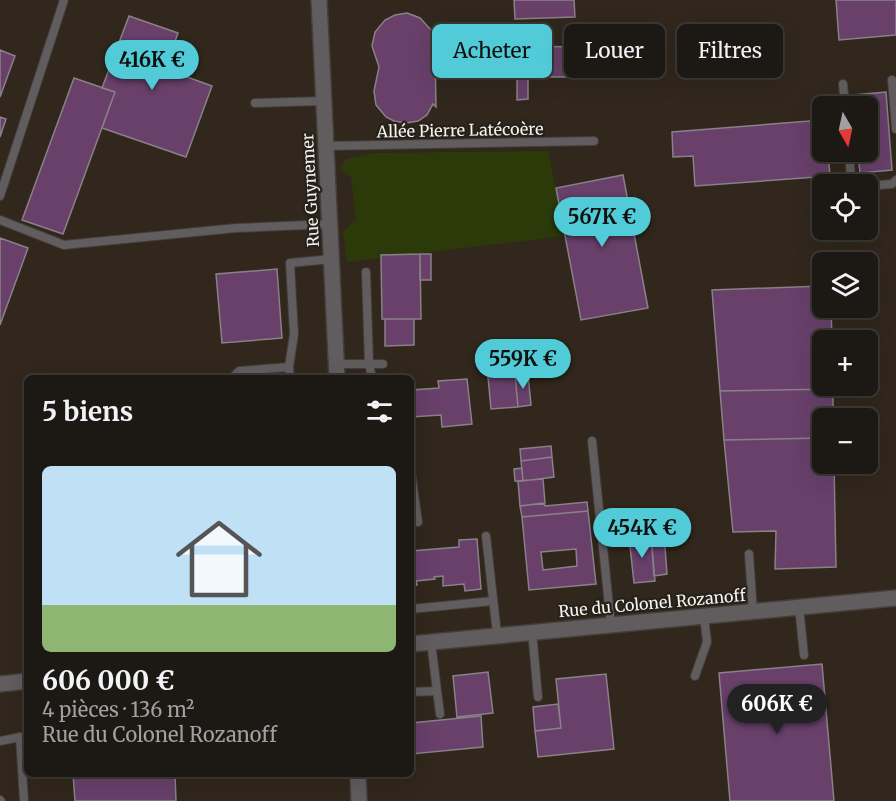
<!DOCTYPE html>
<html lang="fr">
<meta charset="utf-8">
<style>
:root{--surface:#1c1914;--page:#292622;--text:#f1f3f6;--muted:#a0a0a0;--line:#3a3834;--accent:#52cbd8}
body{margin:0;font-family:Merriweather,serif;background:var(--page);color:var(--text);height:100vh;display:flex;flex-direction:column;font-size:22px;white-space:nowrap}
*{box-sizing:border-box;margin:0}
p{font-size:20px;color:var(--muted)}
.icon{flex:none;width:33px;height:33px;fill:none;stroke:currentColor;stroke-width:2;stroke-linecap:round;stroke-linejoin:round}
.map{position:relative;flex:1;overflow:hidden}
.sheet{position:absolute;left:24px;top:375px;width:390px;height:402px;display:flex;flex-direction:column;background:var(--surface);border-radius:9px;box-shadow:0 6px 24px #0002,0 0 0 2px var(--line)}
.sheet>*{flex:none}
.hud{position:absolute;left:432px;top:24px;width:374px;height:54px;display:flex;gap:12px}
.needle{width:39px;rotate:171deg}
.fabs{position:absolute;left:812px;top:96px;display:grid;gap:12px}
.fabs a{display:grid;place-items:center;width:66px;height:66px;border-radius:9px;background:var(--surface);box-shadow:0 6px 24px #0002,0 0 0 2px var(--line);font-size:30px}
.price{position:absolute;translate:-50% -51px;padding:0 14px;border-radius:21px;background:var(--accent);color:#111;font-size:20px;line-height:39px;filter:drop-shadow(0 2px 3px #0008)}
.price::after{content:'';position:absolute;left:50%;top:36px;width:18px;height:14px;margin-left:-9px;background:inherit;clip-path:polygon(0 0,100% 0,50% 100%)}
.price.selected{background:#222;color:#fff}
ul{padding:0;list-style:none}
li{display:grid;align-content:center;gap:12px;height:318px;padding:0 18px}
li+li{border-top:2px solid var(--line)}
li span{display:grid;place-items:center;height:186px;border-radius:9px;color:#555}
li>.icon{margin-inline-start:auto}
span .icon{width:108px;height:108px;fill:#fffc;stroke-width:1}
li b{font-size:26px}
h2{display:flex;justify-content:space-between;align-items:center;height:72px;padding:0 18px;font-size:26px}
.chip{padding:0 21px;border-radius:9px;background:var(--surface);box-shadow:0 6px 24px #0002,0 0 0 2px var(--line);font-size:21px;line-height:54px}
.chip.selected{background:var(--accent);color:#111}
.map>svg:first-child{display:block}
.built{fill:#31271c;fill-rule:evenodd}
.green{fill:#2c3a09}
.building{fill:#68406a;stroke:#888188;stroke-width:1.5;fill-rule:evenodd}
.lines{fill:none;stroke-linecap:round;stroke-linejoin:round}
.lane-casing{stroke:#433e39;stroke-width:10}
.street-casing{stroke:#433e39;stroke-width:18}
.lane{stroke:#615c5d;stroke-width:8}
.street{stroke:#615c5d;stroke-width:15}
.labels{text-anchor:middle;stroke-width:4.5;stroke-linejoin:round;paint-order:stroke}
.street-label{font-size:16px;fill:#f7f3ef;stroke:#26211b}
</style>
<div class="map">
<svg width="896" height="801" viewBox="0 0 896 801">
<rect width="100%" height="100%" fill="#26211b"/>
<!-- built -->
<path class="built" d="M0 0H896V801H0ZM822 106H867V152H822ZM822 184H867V230H822ZM822 262H867V308H822ZM822 340H867V386H822ZM27 378H411V774H27ZM822 418H867V464H822Z"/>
<!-- green -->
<path class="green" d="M548 151 565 236 347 262 343 232 356 219 351 177 340 169 346 159 375 153Z"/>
<!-- building -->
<path class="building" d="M514 0H574L575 17 515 19Z
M836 0H896V35L839 40Z
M407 13 420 18 432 31 435 51 436 107 433 104 427 115 418 121 406 123 394 121 386 117 376 105 374 91 379 67 372 46 375 32 385 20 395 15Z
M129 16 178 33 165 69 212 86 186 157 102 128 115 92 102 88Z
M517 46 583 47V77H528V99L517 100Z
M0 50 15 56 0 97Z
M74 78 115 92 63 234 22 220Z
M886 92 892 170 860 173 858 152H867V106H855L854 95Z
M0 117 6 119 0 137Z
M822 120V152H828L830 176 695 186 693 156 673 157 672 132Z
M623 175 648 308 581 320 556 188Z
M0 238 28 248 0 325Z
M420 254H431V280H420Z
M420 254 421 319H382L381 255Z
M277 269 282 338 222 343 216 274Z
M822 286V308H831L832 340H822V386H833V389L720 391 712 290Z
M385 319H414V345L385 346Z
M528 374 531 405 518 407 515 375Z
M515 375 518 407 491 409 488 377Z
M467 379 472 424 442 427 441 415 411 417V390L439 388 438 381Z
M833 389V418H822V438L724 440 720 391Z
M822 438V464H834L836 567 775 569 776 531 733 532 724 440Z
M551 446 552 457 521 461 520 449Z
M552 457 554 477 523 481 521 461Z
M522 468 523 481H515L514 469Z
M543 479 545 503 520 506 518 481Z
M587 502 588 511 522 517 520 506 544 503 545 506Z
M588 511 596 584 529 590 522 517ZM576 549 577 566 543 570 541 552Z
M664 534 667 574 654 576 651 535Z
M651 535 655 581 634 583 629 537Z
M477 539 481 589 465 591 464 584 443 586V576L434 577 435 579 416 581 417 585H411V551L459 547V540Z
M822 664 834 801H730L719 673Z
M488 672 493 713 457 717 453 676Z
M606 674 614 749 538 757 535 731 561 728 556 679Z
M558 704 561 728 535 731 533 707Z
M481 716 483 747 411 754V723Z
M73 774H175L176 801H75Z"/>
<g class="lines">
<!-- lane casing -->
<g class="lane-casing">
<path id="lane" d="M892 80 896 129
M843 84 845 106
M255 103 324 101
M326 146 594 141
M849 152 851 179 858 184
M867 186 892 184 896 180
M0 196 64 0
M0 220 64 245 236 228 330 224
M366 272 369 364 372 378
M336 364H383
M289 367 294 334 290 263 331 259
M232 378 239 371 289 367 290 378
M592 441 611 625
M411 473 418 522
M486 536 497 634
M749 554 753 612
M799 607 804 655
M411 609 493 601
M532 631 538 697
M695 676 707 642 704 617
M437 691 440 714
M411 692 437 691 431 642
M0 741 20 737 24 801
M0 800 1 801"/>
</g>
<!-- street casing -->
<g class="street-casing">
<path id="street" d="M319 0 337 378
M411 644 896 598
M0 684 27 681
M358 774 359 801"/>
</g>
<!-- lane -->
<use href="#lane" class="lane"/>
<!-- street -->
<use href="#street" class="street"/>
</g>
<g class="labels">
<!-- street labels -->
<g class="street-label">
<text transform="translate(460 130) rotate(-1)" y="6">Allée Pierre Latécoère</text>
<text transform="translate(310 190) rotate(-93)" y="6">Rue Guynemer</text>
<text transform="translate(652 603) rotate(-5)" y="6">Rue du Colonel Rozanoff</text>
</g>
</g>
</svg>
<div class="fabs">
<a><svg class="needle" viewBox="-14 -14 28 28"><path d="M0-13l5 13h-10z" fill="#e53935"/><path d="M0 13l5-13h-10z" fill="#a0a0a0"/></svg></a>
<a><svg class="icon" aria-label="locate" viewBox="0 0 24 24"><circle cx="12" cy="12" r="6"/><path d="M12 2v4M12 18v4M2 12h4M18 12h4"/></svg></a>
<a><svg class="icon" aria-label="layers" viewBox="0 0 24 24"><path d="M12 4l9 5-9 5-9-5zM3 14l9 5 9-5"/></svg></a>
<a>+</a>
<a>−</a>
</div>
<b class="price" style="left:152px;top:91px">416K €</b>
<b class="price" style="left:602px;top:248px">567K €</b>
<b class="price" style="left:523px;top:390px">559K €</b>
<b class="price" style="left:642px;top:559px">454K €</b>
<b class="price selected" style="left:777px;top:735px">606K €</b>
<div class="hud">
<a class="chip selected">Acheter</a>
<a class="chip">Louer</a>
<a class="chip">Filtres</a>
</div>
<section class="sheet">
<h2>5 biens<svg class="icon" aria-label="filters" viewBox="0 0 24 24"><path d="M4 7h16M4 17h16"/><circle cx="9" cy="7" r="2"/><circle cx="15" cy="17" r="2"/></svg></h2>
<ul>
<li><span style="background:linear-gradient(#bfe0f5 75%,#8fb573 0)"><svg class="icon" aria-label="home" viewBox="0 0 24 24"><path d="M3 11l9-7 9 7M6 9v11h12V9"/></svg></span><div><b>606 000 €</b><p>4 pièces · 136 m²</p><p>Rue du Colonel Rozanoff</p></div></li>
</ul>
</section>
</div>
